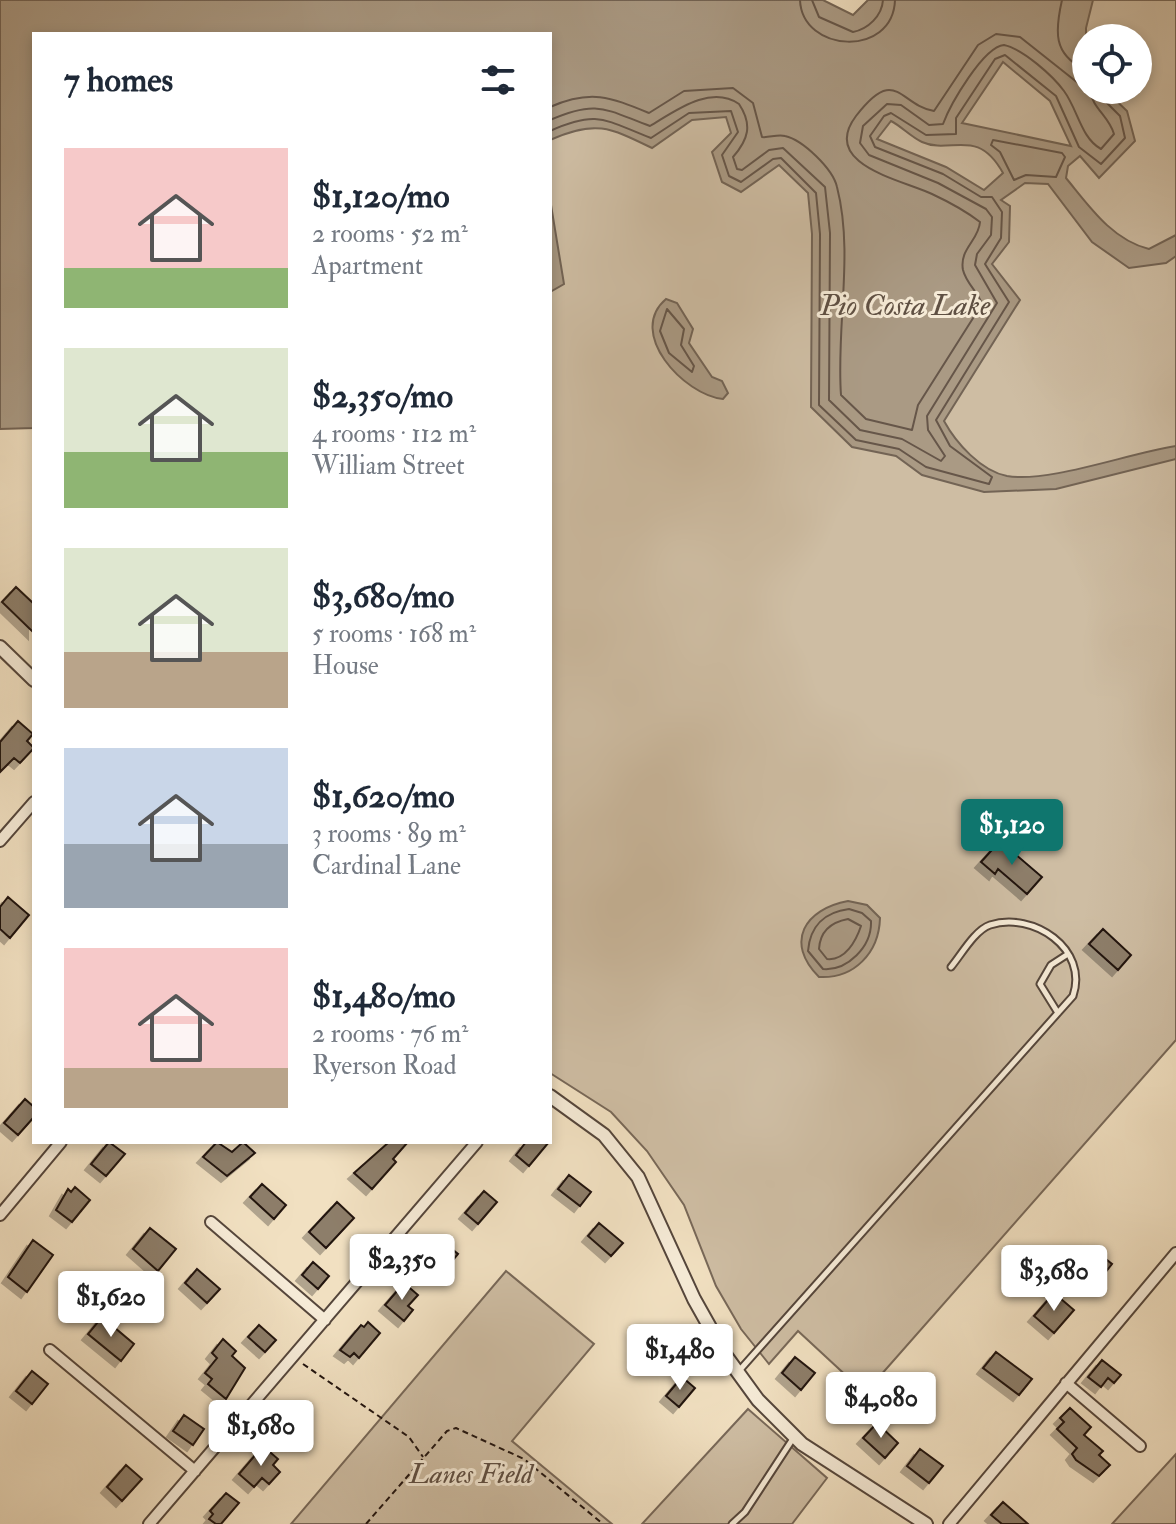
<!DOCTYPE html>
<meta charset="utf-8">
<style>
:root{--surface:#fff;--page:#f2f2f3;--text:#1f2937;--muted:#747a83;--accent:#0f766e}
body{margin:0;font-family:"IM FELL Double Pica",serif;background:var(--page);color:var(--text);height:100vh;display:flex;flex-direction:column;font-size:30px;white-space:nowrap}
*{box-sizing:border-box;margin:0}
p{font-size:26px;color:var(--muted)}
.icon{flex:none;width:44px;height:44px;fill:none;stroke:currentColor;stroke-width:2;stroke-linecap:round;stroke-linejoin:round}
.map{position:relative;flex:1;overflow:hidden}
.side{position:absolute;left:32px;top:32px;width:520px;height:1112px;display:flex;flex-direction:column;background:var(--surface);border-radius:0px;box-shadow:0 4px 12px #0003}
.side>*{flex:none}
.fabs{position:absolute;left:1072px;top:24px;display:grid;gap:16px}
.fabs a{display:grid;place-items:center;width:80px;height:80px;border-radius:50%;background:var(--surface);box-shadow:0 4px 12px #0003;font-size:40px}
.price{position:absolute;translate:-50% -68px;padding:0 18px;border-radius:8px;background:#fff;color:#222;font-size:26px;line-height:52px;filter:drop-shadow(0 2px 4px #0008)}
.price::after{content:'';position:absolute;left:50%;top:48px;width:24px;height:18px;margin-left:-12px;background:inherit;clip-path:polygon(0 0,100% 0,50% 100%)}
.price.selected{background:var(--accent);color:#fff}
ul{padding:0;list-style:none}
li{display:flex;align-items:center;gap:24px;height:200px;padding:0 32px}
li span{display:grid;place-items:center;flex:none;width:224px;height:160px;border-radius:0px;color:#555}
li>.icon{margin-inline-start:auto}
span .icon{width:96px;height:96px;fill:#fffc;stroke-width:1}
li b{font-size:34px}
h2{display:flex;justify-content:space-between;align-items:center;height:96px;padding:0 32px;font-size:34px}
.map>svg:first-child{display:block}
.green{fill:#cebda3;stroke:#786858;stroke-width:2;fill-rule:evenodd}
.water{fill:#aa9a84;stroke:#736455;stroke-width:2;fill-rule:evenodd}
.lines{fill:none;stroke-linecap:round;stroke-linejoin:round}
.shore{stroke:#665649;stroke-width:2}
.building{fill:#8d7e6b;stroke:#21130e;stroke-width:2;filter:url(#shadow)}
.service-casing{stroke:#55463b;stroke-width:9}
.minor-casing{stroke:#55463b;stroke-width:14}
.tertiary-casing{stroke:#55463b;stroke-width:16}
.path{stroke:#21130e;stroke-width:2;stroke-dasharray:6 4;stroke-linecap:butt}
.service{stroke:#f6ebd7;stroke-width:5}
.minor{stroke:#f6ebd7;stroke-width:10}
.tertiary{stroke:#f6ebd7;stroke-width:12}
.labels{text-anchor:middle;stroke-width:6;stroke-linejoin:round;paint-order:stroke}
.park-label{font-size:28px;font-style:italic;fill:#5e4e42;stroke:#f6ebd7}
.water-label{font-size:30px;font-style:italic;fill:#5f5043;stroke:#f6ebd7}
</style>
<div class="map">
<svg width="1176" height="1524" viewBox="0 0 1176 1524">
<defs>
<filter id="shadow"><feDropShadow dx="-6" dy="6" stdDeviation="0" flood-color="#0004"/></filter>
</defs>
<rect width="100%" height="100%" fill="#f1e0c1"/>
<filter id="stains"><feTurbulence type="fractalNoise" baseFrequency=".0025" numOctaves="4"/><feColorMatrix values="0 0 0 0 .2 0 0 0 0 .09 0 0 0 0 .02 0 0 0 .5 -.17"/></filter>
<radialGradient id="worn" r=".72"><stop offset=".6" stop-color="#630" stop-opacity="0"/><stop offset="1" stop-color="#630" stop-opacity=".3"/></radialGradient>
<!-- green -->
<path class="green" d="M930 0H1176V1040L865 1393 798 1331 769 1364 741 1329 716 1286 684 1205 647 1151 611 1112 550 1073V96ZM1086 38H1138V90H1086Z
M506 1271 594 1344 512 1441 612 1524H291Z
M748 1409 827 1478 792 1524H642Z
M1176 1454V1524H1112Z"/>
<!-- water -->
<path class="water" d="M0 0H823L853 15 868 0H1093L1086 28V90H1105L1127 111 1135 141 1099 178 1080 156 1068 166 1066 178C1089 206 1112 240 1149 249L1176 235V256L1166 263 1129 268 1092 242 1048 184 1025 183 1001 200 1010 206 1009 242 992 264 1020 300 944 421C956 443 981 471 1007 476 1050 483 1129 453 1176 446V459L1056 489 984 492 922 475 896 456 852 447 811 407 812 234 808 193 779 165 741 192 722 182 712 152 731 133 726 117 692 120 652 148C609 127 595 120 550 140V34H34V428L0 429ZM1003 62 1050 101 1071 146 962 123ZM891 121C901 126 911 137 922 142 951 155 977 126 1003 173L984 190 946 167 877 139Z
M550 199 564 284 550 292Z
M666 299 677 303 693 329 689 343 712 377 722 381 728 393 723 399C684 395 626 333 666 299Z
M848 901 867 905 880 918C879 953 854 979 819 977 784 942 805 909 848 901Z"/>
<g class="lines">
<!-- shore -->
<path class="shore" d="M800 0C802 53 893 58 895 0
M812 0 819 17 853 32C868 29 882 16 883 0
M550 107C591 89 610 97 649 113L684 91 733 88 753 103 762 137C769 138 777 134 785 136 803 140 833 169 837 187 854 253 836 327 841 395L866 419 912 430 918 405 982 304C978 292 966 283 963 270 959 249 979 240 980 222 967 212 947 201 932 194 903 180 819 165 856 116 896 64 899 105 934 111L978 45 996 34 1020 37 1078 83 1084 69C1053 54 1055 31 1062 0
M550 120C598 99 606 110 650 126 674 112 710 84 739 104 753 125 748 140 733 157L737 169 742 170 769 150 783 148 825 187 830 233 829 400 860 430 902 439 941 461 945 456 928 430 927 416 997 303 975 265 977 254 991 235 992 217 986 209 938 183 869 155 860 143 863 126 887 104 901 105 929 125 943 124C950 105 983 47 1004 45 1023 49 1053 76 1064 91 1078 110 1081 138 1101 149L1114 134C1109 116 1092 108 1090 90
M550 131C599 109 606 121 651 138L689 113 731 111 738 132 722 155 729 176 741 182 773 159 781 158 816 193 820 234 819 405 856 440 899 449 926 467 989 484 992 477 950 446 936 420 1009 302 985 264 1001 238 1002 212 992 197H981L943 174 875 147 870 136 884 116 891 113 926 135 956 134V118L995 59 1005 55 1056 96 1079 147 1101 164 1125 138 1120 116 1102 98 1100 90
M993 140 1062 153 1065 157 1056 177 1026 175 1014 180 1000 152 991 145Z
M667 309 684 329 681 345 694 366 692 372 669 353 660 331Z
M849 909 862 913 871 921C872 947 847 971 823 969L808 951C810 926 825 912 849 909Z
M848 919 861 926C856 941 845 961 827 959L819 949C820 931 832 922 848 919Z"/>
</g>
<!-- building -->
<path class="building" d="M16 587 34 604V633L2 602Z
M18 721 33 734 27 741 34 748 20 763 14 758 0 772V742Z
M1000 841 1042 877 1027 894 998 869 995 874 981 862Z
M8 897 29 915 10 938 0 929V907Z
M1103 929 1131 955 1118 970 1089 944Z
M25 1099 34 1107V1117L18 1135 4 1123Z
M109 1142 125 1154 106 1176 91 1164Z
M217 1142 232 1152 243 1142 255 1153 227 1176 203 1157Z
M389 1142H408L393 1159 396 1162 372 1189 354 1173Z
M526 1142H549L529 1166 516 1155Z
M569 1175 591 1192 580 1206 558 1189Z
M262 1184 286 1205 274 1219 250 1197Z
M75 1187 90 1200 72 1222 56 1210 68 1189 71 1192Z
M484 1191 497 1202 478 1224 465 1213Z
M337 1202 354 1218 326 1248 309 1232Z
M599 1223 623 1243 611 1256 588 1236Z
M150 1228 176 1249 158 1271 133 1249Z
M33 1240 53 1255 27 1292 8 1277Z
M442 1241 458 1254 440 1276 424 1262Z
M1093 1249 1112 1264 1093 1288 1075 1274Z
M313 1262 329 1276 318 1289 302 1275Z
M197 1269 220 1289 207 1303 185 1283Z
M404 1283 418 1295 408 1306 413 1310 404 1321 385 1305Z
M1054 1293 1074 1310 1054 1333 1034 1316Z
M102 1317 134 1344 121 1361 88 1334Z
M368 1322 380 1333 359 1358 354 1353 350 1357 340 1350 361 1325 364 1327Z
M259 1325 276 1340 265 1352 248 1337Z
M223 1339 236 1351 232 1356 245 1368 226 1399 208 1384 212 1379 205 1373 217 1358 212 1353Z
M996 1352 1032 1379 1019 1395 983 1368Z
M795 1357 815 1373 801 1390 782 1373Z
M1102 1360 1121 1375 1114 1383 1108 1378 1101 1387 1088 1377Z
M32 1371 48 1384 32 1404 16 1391Z
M682 1377 695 1388 679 1407 666 1396Z
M296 1407 310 1419 292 1440 278 1428Z
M1070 1408 1091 1427 1084 1435 1103 1451 1099 1455 1110 1465 1099 1476 1076 1460 1072 1454 1077 1448 1057 1429 1064 1422 1060 1418Z
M184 1415 204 1429 193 1445 173 1431Z
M877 1423 898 1443 885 1458 863 1438Z
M263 1446 278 1459 273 1465 280 1472 269 1484 262 1478 254 1487 239 1474Z
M920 1449 943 1466 929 1483 907 1466Z
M126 1465 142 1479 122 1501 107 1487Z
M226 1493 239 1503 221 1524H216L209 1519 213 1514 210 1511Z
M1003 1502 1028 1524H1002L991 1515Z"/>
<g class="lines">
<!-- service casing -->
<g class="service-casing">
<path id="service" d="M1058 1013 1040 984 1051 965 1068 954
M738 1372 1073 996C1089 949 1033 911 990 925 975 930 961 955 951 967
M732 1524 745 1512 794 1437"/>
</g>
<!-- minor casing -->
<g class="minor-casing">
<path id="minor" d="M0 841 34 802
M0 1215 61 1142
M211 1222 325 1320
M50 1350 195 1471
M1066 1383 1140 1446
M149 1524 477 1142
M949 1524 1176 1253"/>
</g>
<!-- tertiary casing -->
<g class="tertiary-casing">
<path id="tertiary" d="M0 647 34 680
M550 1096 604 1135 638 1177 694 1299 726 1356 758 1400 802 1444 926 1524"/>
</g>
<!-- path -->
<path class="path" d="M303 1364 409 1437 423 1457
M366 1524 447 1431 456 1428 524 1459 603 1524"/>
<!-- service -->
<use href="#service" class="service"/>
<!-- minor -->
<use href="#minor" class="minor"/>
<!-- tertiary -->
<use href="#tertiary" class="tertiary"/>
</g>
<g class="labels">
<!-- park labels -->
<g class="park-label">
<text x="471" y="1483">Lanes Field</text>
</g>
<!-- water labels -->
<g class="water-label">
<text x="905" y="315">Pio Costa Lake</text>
</g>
</g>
<rect width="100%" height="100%" filter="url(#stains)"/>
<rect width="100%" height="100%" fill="url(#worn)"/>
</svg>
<div class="fabs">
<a><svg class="icon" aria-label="locate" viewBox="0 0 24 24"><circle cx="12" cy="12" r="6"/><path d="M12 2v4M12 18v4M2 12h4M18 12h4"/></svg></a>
</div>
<b class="price selected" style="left:1012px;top:867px">$1,120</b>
<b class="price" style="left:402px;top:1302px">$2,350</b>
<b class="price" style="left:1054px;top:1313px">$3,680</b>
<b class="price" style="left:111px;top:1339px">$1,620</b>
<b class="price" style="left:680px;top:1392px">$1,480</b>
<b class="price" style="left:881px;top:1440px">$4,080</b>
<b class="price" style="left:261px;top:1468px">$1,680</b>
<section class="side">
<h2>7 homes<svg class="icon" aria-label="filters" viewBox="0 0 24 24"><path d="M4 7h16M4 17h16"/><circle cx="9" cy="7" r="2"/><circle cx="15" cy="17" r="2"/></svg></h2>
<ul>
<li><span style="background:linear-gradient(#f6c9c9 75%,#8fb573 0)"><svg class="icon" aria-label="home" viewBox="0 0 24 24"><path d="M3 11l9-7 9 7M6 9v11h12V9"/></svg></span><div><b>$1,120/mo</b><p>2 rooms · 52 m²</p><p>Apartment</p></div></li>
<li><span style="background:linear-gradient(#dfe7d0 65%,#8fb573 0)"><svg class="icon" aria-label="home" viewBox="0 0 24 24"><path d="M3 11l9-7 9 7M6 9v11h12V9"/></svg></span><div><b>$2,350/mo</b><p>4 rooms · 112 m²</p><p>William Street</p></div></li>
<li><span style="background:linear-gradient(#dfe7d0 65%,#b9a48a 0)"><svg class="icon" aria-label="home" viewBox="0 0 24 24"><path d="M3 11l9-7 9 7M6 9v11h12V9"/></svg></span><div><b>$3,680/mo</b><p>5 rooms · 168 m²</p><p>House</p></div></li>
<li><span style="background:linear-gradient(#c9d6e8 60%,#9aa5b1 0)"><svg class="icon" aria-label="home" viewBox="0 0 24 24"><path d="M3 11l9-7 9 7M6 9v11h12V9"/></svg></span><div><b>$1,620/mo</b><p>3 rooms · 89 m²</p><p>Cardinal Lane</p></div></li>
<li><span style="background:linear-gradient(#f6c9c9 75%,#b9a48a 0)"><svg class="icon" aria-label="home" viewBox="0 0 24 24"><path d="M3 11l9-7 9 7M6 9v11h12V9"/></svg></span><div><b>$1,480/mo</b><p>2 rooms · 76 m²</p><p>Ryerson Road</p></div></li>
</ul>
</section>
</div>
